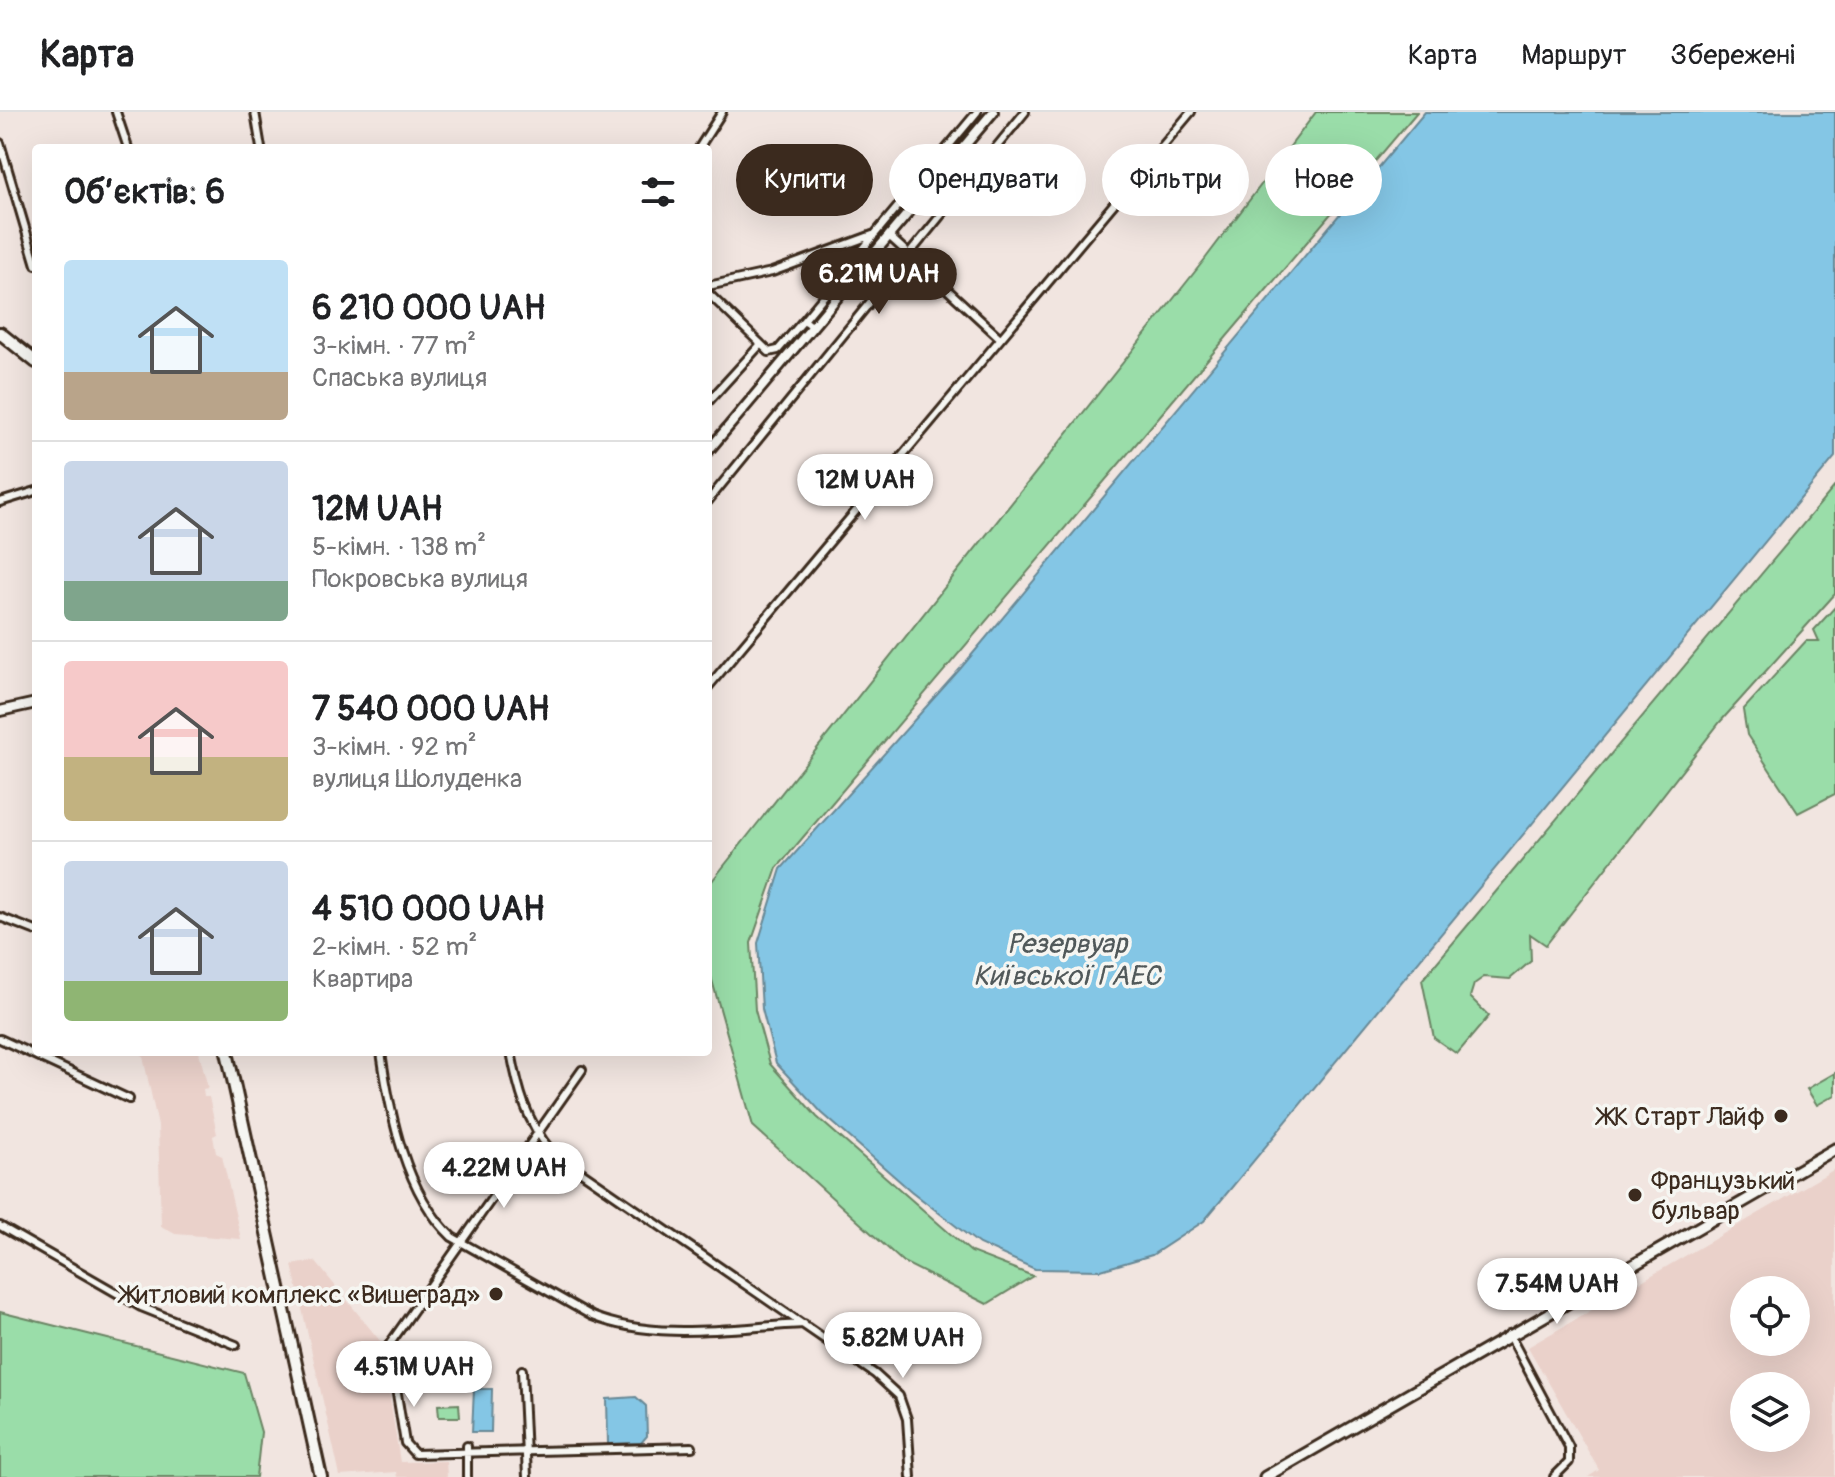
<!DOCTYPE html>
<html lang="uk">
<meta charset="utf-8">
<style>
:root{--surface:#fff;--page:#f6f6f6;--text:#202124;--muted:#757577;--line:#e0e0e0;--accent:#3b2a1e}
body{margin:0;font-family:Pangolin,sans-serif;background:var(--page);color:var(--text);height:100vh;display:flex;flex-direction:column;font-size:30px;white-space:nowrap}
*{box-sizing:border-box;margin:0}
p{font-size:26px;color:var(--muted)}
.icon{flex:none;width:44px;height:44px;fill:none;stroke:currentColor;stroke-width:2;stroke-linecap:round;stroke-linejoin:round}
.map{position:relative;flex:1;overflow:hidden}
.details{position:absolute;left:32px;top:32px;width:680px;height:912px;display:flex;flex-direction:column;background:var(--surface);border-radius:8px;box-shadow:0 8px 32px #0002}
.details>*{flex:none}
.hud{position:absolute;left:736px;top:32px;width:760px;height:72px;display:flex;gap:16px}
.tools{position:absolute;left:1730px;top:1164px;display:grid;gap:16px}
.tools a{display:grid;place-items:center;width:80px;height:80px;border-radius:50%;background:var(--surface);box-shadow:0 8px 32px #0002;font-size:40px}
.price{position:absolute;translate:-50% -68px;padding:0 18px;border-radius:28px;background:#fff;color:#222;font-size:26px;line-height:52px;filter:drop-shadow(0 2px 4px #0008)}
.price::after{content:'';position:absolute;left:50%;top:48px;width:24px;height:18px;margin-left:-12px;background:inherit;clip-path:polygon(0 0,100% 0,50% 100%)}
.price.active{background:var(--accent);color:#fff}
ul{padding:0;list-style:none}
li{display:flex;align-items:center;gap:24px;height:200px;padding:0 32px}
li+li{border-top:2px solid var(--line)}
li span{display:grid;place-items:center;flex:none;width:224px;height:160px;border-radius:8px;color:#555}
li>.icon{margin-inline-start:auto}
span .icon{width:96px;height:96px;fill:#fffc;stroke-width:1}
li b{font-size:34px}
h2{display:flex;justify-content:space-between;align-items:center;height:96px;padding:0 32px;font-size:34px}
.tag{padding:0 28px;border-radius:36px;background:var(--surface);box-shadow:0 8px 32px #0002;font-size:28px;line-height:72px}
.tag.active{background:var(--accent);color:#fff}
header{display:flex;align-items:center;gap:48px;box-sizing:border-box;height:112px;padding:0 40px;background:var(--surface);border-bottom:2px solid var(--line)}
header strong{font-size:38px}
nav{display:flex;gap:44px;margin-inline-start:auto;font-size:28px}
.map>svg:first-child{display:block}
.built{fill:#ead1ca;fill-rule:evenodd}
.green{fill:#9adda9;stroke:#6a8464;stroke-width:2}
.water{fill:#84c6e5;stroke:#678895;stroke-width:2}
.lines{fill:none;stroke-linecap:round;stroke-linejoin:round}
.minor-casing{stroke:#3b2a1e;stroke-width:12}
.tertiary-casing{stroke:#3b2a1e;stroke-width:14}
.secondary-casing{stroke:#3b2a1e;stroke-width:15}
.primary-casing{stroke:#3b2a1e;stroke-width:16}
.minor{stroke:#f6f6f2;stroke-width:6}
.tertiary{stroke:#f6f6f2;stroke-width:8}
.secondary{stroke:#f6f6f2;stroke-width:9}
.primary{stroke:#f6f6f2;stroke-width:10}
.poi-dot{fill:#3b2a1e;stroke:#f6f6f2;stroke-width:3}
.labels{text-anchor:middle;stroke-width:7;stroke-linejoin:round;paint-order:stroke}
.poi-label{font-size:26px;fill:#3b2a1e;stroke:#f6f6f2;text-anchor:end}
.water-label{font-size:28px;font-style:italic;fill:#51595a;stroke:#f6f6f2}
</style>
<header>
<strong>Карта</strong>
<nav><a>Карта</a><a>Маршрут</a><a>Збережені</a></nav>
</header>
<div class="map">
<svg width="1835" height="1365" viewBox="0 0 1835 1365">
<rect width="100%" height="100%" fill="#f1e5e0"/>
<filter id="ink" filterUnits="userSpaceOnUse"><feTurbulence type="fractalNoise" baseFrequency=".0125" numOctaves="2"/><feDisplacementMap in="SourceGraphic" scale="16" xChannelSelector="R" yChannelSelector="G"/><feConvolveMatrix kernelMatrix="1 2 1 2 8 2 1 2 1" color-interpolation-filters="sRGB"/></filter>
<g filter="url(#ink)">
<!-- built -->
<path class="built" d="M142 940H199L208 976 203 977 204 985H209L217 1022 213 1024 216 1041 222 1044 241 1127 175 1122 161 1114 158 1014Z
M1835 1057V1365H1588L1599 1358 1528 1235ZM1796 1178V1230H1744V1178ZM1796 1274V1326H1744V1274Z
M315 1149 381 1230 400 1350 446 1349 447 1365H397L396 1360 340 1364 292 1153Z"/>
<!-- green -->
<path class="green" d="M1316 0H1417L777 756 751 831 755 898 770 952 817 1005 971 1140 1033 1164 987 1192 903 1150 753 1014 708 854V774L1205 147Z
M1835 374V482L1720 610 1546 833 1530 822 1531 849 1510 867 1484 865 1474 872 1470 885 1489 904 1457 942 1434 926 1422 868Z
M1835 495V682L1798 701 1747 623 1743 598 1806 529H1819L1814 518Z
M1835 961V983L1817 993 1807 977Z
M0 1200 244 1261 261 1320 256 1365H0Z
M459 1292 460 1305H439L438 1293Z"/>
<!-- water -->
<path class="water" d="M1425 0H1835V345L1204 1109 1152 1143 1101 1158 1035 1157 979 1132 911 1079 822 1001 776 951 762 897 758 831 781 757 960 557Z
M474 1277H492L491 1320H472Z
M636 1285 646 1294 647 1324 641 1331 608 1332 607 1287Z"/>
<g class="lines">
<!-- minor casing -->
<g class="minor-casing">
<path id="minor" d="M116 0 128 36
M255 0 261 36
M0 31 36 153
M699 36 722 0
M889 124 1000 226
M708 174 772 160 875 122 977 0
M708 181 769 240 778 238 804 208 813 215
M804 208 873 125
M708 290 760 233
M708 389 1025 0
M0 390 36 379
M708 575 1191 0
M0 805 36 819
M0 927 129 987
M381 940C390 1002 405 1081 452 1125L592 1204C657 1230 736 1215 804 1212
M511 940C518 977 526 1009 551 1039L875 1262 899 1284 907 1307 911 1365
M582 958 389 1233 405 1331 415 1342 692 1335
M0 1114 141 1195 236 1233
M1509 1222 1569 1335V1350L1554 1365
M522 1258 527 1365
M467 1334V1365"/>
</g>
<!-- tertiary casing -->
<g class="tertiary-casing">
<path id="tertiary" d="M708 339 993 0
M0 599 36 591"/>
</g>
<!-- secondary casing -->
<g class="secondary-casing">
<path id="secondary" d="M1265 1365 1835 1037"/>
</g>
<!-- primary casing -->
<g class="primary-casing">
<path id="primary" d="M0 221 36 250
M227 940 321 1365"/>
</g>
<!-- minor -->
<use href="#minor" class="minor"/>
<!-- tertiary -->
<use href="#tertiary" class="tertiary"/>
<!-- secondary -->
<use href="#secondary" class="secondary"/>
<!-- primary -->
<use href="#primary" class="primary"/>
</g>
</g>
<!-- markers -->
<g class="poi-dot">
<circle cx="1781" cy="1004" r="8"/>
<circle cx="1635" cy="1083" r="8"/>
<circle cx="496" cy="1182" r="8"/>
</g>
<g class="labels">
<!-- poi labels -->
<g class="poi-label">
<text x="1765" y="1013">ЖК Старт Лайф</text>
<text x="1651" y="1077" text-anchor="start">Французький<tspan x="1651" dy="30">бульвар</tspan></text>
<text x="480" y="1191">Житловий комплекс «Вишеград»</text>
</g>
<!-- water labels -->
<g class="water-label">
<text x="1067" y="841">Резервуар<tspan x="1067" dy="32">Київської ГАЕС</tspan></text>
</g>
</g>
</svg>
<div class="tools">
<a><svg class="icon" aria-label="locate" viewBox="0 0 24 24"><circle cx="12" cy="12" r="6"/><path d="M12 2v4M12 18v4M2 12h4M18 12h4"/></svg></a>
<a><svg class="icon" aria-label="layers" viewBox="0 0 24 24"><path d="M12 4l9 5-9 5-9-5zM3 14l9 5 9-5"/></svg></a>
</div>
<b class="price active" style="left:879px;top:204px">6.21M UAH</b>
<b class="price" style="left:865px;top:410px">12M UAH</b>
<b class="price" style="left:504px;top:1098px">4.22M UAH</b>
<b class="price" style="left:1557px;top:1214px">7.54M UAH</b>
<b class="price" style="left:903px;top:1268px">5.82M UAH</b>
<b class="price" style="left:414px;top:1297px">4.51M UAH</b>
<div class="hud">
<a class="tag active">Купити</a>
<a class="tag">Орендувати</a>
<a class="tag">Фільтри</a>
<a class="tag">Нове</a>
</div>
<section class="details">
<h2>Об’єктів: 6<svg class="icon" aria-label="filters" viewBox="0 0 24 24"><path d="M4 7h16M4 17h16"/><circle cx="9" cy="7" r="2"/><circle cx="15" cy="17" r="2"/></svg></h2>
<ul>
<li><span style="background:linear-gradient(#bfe0f5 70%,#b9a48a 0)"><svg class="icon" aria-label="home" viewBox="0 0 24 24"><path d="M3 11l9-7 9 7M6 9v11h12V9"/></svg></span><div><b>6 210 000 UAH</b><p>3-кімн. · 77 m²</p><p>Спаська вулиця</p></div></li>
<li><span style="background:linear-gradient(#c9d6e8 75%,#7fa58c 0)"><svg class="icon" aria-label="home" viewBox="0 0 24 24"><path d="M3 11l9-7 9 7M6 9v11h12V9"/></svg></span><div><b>12M UAH</b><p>5-кімн. · 138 m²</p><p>Покровська вулиця</p></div></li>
<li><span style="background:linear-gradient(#f6c9c9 60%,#c2b280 0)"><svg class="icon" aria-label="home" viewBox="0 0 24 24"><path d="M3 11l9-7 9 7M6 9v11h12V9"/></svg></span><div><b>7 540 000 UAH</b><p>3-кімн. · 92 m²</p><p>вулиця Шолуденка</p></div></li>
<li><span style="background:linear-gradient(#c9d6e8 75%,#8fb573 0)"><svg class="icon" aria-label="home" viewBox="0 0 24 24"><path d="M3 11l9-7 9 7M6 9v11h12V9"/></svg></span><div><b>4 510 000 UAH</b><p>2-кімн. · 52 m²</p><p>Квартира</p></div></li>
</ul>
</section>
</div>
